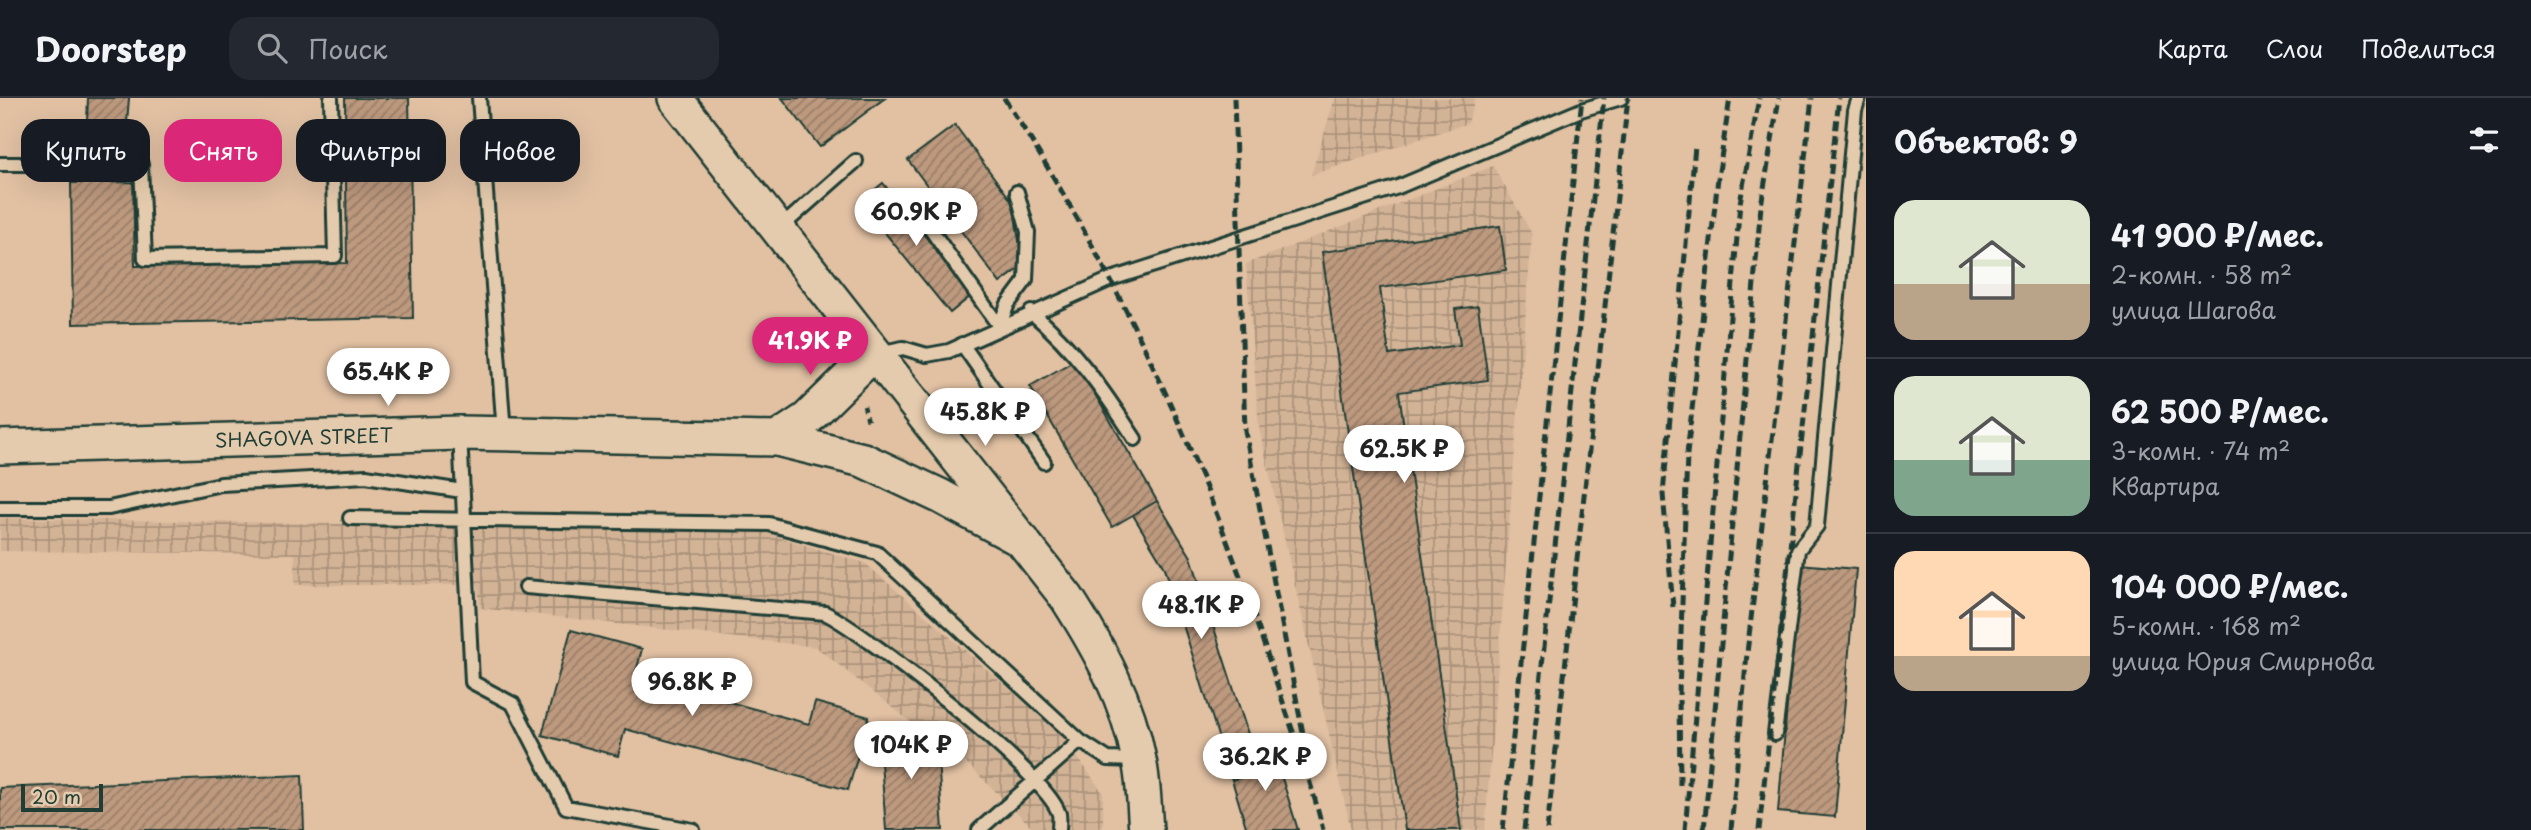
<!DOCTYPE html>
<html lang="ru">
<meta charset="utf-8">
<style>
:root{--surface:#171b24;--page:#242831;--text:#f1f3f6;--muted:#9ea1a6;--line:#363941;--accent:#db2777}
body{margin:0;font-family:"Playpen Sans",sans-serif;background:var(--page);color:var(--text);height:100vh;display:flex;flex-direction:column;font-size:26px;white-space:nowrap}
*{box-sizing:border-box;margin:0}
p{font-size:23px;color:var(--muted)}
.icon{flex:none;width:38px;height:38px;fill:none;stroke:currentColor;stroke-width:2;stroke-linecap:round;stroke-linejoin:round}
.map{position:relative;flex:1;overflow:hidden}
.panel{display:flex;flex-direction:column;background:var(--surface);width:665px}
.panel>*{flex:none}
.guide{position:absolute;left:21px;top:21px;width:665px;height:63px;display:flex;gap:14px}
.scale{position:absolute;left:21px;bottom:18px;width:82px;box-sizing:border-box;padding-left:7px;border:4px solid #1f3d34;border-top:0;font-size:19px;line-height:24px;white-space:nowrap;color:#1f3d34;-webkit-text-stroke:5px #e5cbad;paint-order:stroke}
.price{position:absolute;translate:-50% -60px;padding:0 16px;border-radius:24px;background:#fff;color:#222;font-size:23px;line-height:46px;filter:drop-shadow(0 2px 4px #0008)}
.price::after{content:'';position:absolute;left:50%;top:42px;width:21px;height:16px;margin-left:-10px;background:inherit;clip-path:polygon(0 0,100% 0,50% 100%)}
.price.on{background:var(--accent);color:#fff}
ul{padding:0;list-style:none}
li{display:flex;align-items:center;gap:21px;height:175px;padding:0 28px}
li+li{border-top:2px solid var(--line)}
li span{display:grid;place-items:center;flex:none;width:196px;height:140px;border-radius:21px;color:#555}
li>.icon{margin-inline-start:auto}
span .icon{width:84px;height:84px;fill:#fffc;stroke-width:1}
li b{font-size:30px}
h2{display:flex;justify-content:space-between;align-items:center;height:84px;padding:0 28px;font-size:30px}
.tag{padding:0 24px;border-radius:21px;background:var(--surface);box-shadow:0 7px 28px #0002;font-size:24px;line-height:63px}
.tag.on{background:var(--accent);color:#fff}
header{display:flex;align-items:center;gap:42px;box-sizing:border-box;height:98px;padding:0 35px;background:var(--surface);border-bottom:2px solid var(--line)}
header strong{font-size:33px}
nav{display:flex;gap:38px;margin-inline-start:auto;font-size:24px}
.search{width:490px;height:63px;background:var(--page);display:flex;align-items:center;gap:18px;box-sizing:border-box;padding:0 24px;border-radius:21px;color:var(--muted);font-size:26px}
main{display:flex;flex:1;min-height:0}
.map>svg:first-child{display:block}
.industrial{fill:url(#industrial-grid)}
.building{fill:url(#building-hatch);stroke:#1f3d34;stroke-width:2}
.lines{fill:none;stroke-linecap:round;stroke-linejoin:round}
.lane-casing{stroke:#1f3d34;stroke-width:18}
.secondary-casing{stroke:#1f3d34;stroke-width:38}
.path{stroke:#1f3d34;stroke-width:4.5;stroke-dasharray:5 5;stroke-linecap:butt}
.lane{stroke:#e5cbad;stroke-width:12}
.secondary{stroke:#e5cbad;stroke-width:33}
.rail{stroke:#1f3d34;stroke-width:5;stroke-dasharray:10 5;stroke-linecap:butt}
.labels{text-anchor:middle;stroke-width:7;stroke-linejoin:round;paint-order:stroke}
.street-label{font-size:19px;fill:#1f3d34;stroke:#e5cbad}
</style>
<header>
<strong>Doorstep</strong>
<div class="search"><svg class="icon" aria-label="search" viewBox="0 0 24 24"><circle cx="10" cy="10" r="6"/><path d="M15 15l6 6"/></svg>Поиск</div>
<nav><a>Карта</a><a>Слои</a><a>Поделиться</a></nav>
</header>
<main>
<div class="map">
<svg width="1866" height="732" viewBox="0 0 1866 732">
<defs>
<pattern id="industrial-grid" width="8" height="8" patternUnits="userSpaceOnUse" patternTransform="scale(1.75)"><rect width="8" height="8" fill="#d3b396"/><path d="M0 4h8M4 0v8" fill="none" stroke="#ab937b"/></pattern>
<pattern id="building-hatch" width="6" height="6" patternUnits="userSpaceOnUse" patternTransform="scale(1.75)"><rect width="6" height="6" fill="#bd997e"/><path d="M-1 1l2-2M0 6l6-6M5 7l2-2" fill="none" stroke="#997e68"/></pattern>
</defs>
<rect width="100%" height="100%" fill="#e2c1a3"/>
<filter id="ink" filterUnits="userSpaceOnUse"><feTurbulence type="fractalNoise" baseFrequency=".0143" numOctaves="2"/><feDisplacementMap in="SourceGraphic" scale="14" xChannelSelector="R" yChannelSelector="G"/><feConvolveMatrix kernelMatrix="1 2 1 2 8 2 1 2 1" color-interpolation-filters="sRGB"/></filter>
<g filter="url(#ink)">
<!-- industrial -->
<path class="industrial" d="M1335 0H1475L1468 25 1311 77Z
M1493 68 1532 136 1485 732H1351L1259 330 1246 166Z
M0 420 758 433 865 465 1062 637 1103 695V732H1035L949 648 947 623 912 625 816 549 480 510 478 487H295V456L0 453Z"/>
<!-- building -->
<path class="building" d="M88 0H129L127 25 87 23Z
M345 0H409L413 220 73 226 71 85 133 84 135 168 347 165Z
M782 0H885L820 49Z
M955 27 1013 105 1023 168 1000 185 908 62Z
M883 85 972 197 950 215 860 104Z
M1500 128 1506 172 1380 190 1389 257 1460 247 1455 211 1478 208 1488 282 1399 294 1461 732H1405L1322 154Z
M1075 262 1157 403 1112 429 1030 288Z
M1157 403 1191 459 1260 673 1232 682 1165 470 1133 417Z
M1799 466 1856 471 1835 719 1778 714Z
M571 532 642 551 635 578 809 626 815 604 869 619 848 692 625 631 618 658 542 637Z
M936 633 943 732H886L879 637Z
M1269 638 1298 732H1247L1232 682 1260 673 1250 644Z
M302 677 304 732H0V690Z"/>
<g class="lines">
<!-- lane casing -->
<g class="lane-casing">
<path id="lane" d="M479 0 504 335
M0 66H141L145 161 335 158 331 0
M912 105 999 228
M780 130 856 63
M1031 214C1075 251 1104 293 1135 341
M999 228 1008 206 1026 182 1028 134 1017 94
M962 246 1044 364
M878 255 903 250 927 257 949 253 1111 181 1398 89 1581 12 1621 0
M460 335 472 584 513 606 566 709 693 732
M0 410H109L221 386 366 378 462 393
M350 420 769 426 877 455 1080 643 1108 661 1136 662
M526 489 825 515C866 535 1048 677 1059 716 1060 720 1059 727 1059 732
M1775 636 1798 452 1817 428 1855 12 1859 0
M979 732 1080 643"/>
</g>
<!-- secondary casing -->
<g class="secondary-casing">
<g id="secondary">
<path d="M675 0 1067 500C1099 550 1128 602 1139 662 1144 685 1144 709 1146 732"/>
<path d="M777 341 807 321 874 255"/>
<path id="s1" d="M0 349 460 335 777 341 863 362 940 398 1023 443"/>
</g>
</g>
<!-- path -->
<path class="path" d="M864 308 869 327"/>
<!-- lane -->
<use href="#lane" class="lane"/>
<!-- secondary -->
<use href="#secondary" class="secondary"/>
<!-- rail -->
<path class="rail" d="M1004 0C1122 180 1209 376 1275 580 1291 630 1311 681 1323 732
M1234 0 1245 333 1305 646
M1673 509 1663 396 1695 48
M1680 687 1679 596 1687 356 1718 80 1730 0
M1503 732 1582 0
M1524 732 1604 0
M1547 732 1628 0
M1685 732 1740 105 1759 0
M1704 732 1761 108 1779 0
M1731 732 1747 555 1812 0
M1759 732 1839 0"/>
</g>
</g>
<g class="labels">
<!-- street labels -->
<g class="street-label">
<text dy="7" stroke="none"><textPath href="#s1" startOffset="304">SHAGOVA STREET</textPath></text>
</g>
</g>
</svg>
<div class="scale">20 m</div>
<b class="price" style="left:916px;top:150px">60.9K ₽</b>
<b class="price on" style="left:810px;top:279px">41.9K ₽</b>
<b class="price" style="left:388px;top:310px">65.4K ₽</b>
<b class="price" style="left:985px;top:350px">45.8K ₽</b>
<b class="price" style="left:1404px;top:387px">62.5K ₽</b>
<b class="price" style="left:1201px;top:543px">48.1K ₽</b>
<b class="price" style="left:692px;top:620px">96.8K ₽</b>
<b class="price" style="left:911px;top:683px">104K ₽</b>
<b class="price" style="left:1265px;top:695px">36.2K ₽</b>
<div class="guide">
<a class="tag">Купить</a>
<a class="tag on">Снять</a>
<a class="tag">Фильтры</a>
<a class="tag">Новое</a>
</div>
</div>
<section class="panel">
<h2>Объектов: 9<svg class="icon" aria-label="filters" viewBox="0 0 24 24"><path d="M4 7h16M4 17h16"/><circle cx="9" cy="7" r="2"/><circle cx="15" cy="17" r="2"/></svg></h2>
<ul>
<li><span style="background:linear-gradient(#dfe7d0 60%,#b9a48a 0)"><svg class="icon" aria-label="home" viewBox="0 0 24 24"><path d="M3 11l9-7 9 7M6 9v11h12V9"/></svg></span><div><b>41 900 ₽/мес.</b><p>2-комн. · 58 m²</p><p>улица Шагова</p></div></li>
<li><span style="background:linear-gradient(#dfe7d0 60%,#7fa58c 0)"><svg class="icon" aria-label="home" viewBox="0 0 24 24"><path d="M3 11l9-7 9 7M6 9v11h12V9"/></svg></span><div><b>62 500 ₽/мес.</b><p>3-комн. · 74 m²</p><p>Квартира</p></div></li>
<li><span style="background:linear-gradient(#ffd9b3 75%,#b9a48a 0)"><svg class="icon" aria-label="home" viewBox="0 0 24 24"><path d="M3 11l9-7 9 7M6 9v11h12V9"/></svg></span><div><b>104 000 ₽/мес.</b><p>5-комн. · 168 m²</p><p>улица Юрия Смирнова</p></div></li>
</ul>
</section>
</main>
